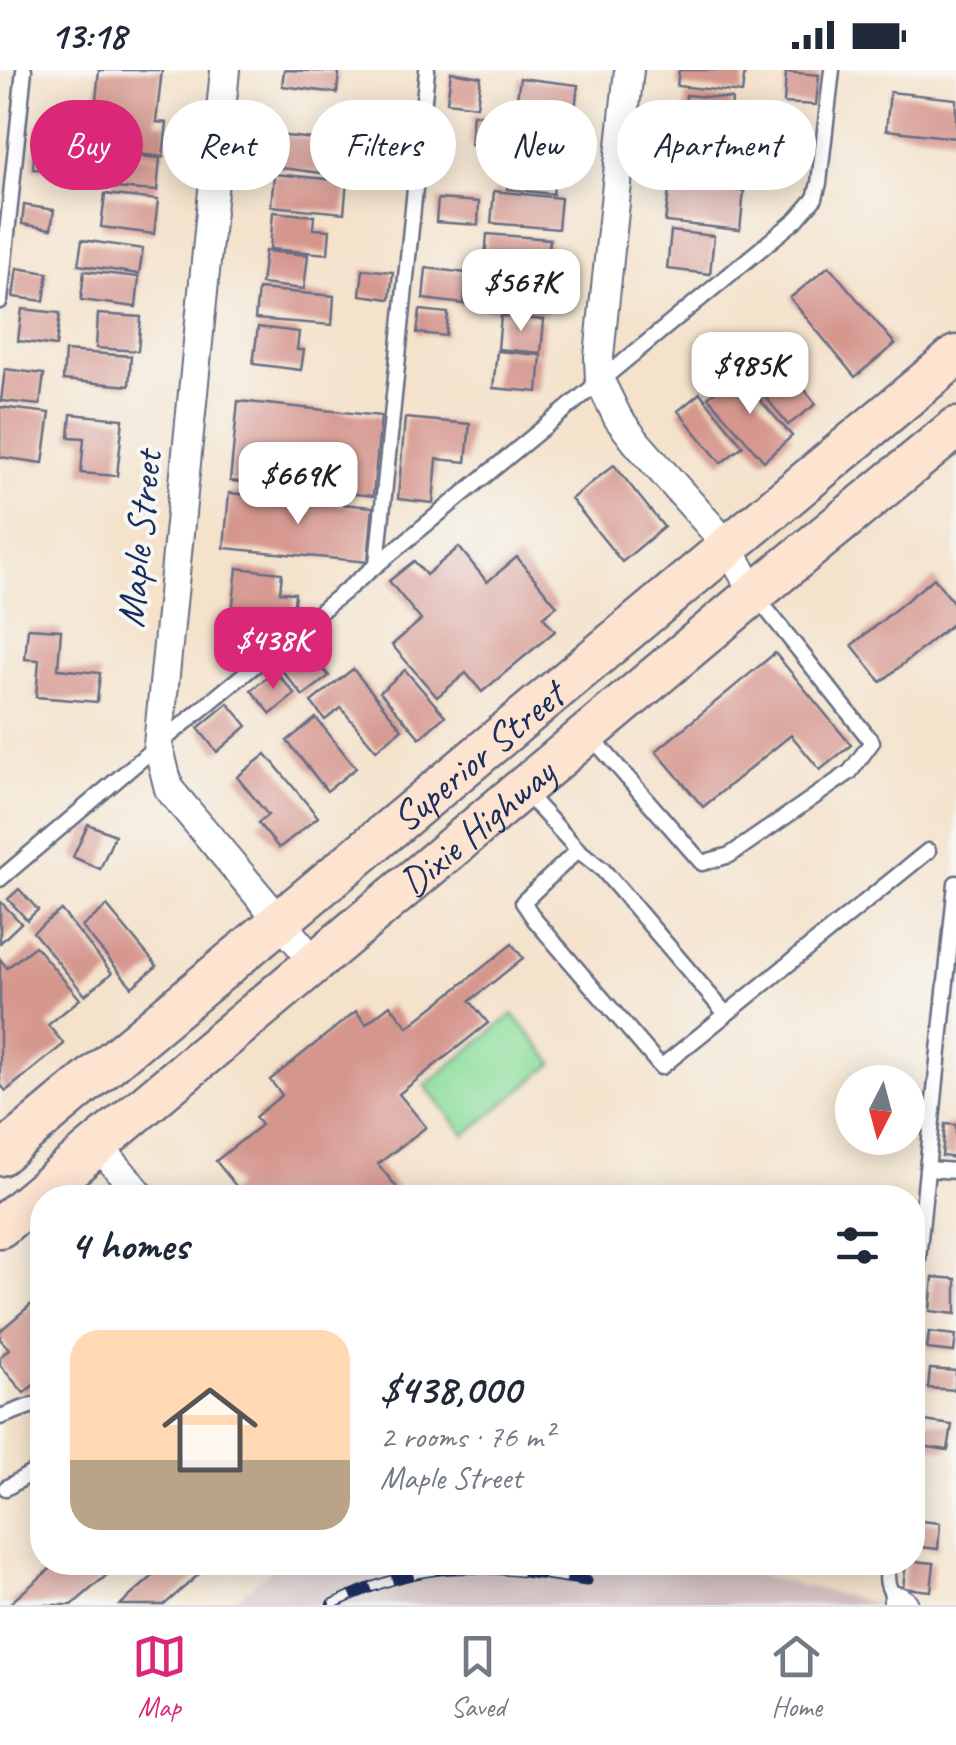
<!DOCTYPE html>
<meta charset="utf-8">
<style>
:root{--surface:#fff;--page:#f2f2f3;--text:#1f2937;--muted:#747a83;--line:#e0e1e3;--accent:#db2777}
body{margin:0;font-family:Caveat,sans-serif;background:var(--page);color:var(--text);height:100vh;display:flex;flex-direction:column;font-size:38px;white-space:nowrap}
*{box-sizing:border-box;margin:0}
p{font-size:32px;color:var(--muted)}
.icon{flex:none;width:55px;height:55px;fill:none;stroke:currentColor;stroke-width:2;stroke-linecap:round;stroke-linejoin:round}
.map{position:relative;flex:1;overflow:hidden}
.side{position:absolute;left:30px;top:1115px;width:895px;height:390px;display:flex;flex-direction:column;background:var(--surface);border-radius:40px;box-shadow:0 5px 25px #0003}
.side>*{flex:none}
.hud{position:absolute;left:30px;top:30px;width:898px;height:90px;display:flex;gap:20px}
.needle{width:65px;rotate:186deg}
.controls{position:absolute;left:835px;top:995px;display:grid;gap:20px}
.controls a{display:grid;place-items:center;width:90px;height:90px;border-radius:50%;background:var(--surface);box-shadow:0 5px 25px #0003;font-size:50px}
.price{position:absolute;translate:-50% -85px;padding:0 22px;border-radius:20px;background:#fff;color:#222;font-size:32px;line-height:65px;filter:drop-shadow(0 2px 5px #0008)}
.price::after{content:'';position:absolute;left:50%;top:60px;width:30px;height:22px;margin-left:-15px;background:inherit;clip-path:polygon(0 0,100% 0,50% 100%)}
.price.current{background:var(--accent);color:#fff}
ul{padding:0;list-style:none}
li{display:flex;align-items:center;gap:30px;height:250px;padding:0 40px}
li+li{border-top:2px solid var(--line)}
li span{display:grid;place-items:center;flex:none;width:280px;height:200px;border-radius:30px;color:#555}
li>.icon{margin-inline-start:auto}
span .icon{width:120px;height:120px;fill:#fffc;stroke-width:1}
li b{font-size:42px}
h2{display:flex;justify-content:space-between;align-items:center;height:120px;padding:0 40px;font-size:42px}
.pill{padding:0 35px;border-radius:45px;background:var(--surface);box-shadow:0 5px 25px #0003;font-size:35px;line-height:90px}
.pill.current{background:var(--accent);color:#fff}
.status{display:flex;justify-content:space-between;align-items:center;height:70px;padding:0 50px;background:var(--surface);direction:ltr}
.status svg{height:28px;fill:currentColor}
.menu{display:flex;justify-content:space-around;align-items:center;height:140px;border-top:2px solid var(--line);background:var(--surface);font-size:28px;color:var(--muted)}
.menu a{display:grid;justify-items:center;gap:5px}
.menu .current{color:var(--accent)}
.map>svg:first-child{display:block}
.industrial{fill:#d2bfc0}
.green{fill:#90df9e;stroke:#56877e;stroke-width:2.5}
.building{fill:#d5968e}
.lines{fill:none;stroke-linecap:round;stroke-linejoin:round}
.lane-casing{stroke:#676e84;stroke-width:19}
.street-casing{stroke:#676e84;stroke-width:32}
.secondary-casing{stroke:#676e84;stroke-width:45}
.lane{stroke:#fff;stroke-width:14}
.street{stroke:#fff;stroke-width:28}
.secondary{stroke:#fde4d1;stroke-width:40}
.rail-casing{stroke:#1b2f5e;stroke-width:11}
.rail{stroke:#f6f6f2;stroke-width:8;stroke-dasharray:22;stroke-linecap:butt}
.labels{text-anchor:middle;stroke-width:8;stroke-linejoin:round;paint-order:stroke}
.street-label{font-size:40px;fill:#1b2f5e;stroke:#f6f6f2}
</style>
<div class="status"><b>13:18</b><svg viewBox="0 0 49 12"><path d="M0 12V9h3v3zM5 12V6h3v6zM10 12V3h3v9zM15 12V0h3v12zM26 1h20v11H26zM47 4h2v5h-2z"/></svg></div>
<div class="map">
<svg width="956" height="1535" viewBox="0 0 956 1535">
<rect width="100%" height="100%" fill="#f6f6f2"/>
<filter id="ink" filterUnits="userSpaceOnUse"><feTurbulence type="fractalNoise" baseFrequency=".01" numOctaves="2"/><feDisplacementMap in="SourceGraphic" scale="20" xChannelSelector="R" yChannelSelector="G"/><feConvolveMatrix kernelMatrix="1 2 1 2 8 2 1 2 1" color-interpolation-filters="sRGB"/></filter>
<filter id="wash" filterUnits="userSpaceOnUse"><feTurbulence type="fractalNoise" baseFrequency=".0048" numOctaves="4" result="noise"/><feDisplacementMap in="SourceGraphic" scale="40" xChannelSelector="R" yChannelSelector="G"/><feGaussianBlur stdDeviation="2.25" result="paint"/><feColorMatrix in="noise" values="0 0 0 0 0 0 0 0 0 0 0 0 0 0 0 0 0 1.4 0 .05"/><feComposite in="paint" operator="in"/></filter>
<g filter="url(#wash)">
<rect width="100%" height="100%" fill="#f4e2cb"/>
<!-- industrial -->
<path class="industrial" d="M279 1492 709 1493 884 1535H230Z"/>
<!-- green -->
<path class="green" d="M513 944 554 993 465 1065 425 1016Z"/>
<g id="blocks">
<!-- building -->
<path class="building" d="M99 0H162L156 52 167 53 163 87 113 81 117 43 95 40Z
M284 0 339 2 337 23 282 16Z
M679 0H745L742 23 677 16Z
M451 2 481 7 477 36 447 32Z
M786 2 819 5 816 35 784 33Z
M520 8 578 15 573 55 585 57 581 88 470 74 473 44 514 49Z
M890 22 956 29V68L886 60Z
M686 25 732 29 726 100 702 98 705 62 683 60Z
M38 56 64 58 63 77 37 75Z
M277 65 333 71 329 104 274 97Z
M34 79 65 81 63 101 33 99Z
M115 84 160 88 157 121 112 118Z
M511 87 556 92 553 124 507 119Z
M274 104 347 111 344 143 271 136Z
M670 113 744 121 740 160 665 152Z
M494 121 561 128 558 159 491 153Z
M105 124 158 130 154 164 101 157Z
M438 129 479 132 478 155 436 152Z
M24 135 54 140 51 159 22 154Z
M273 142 314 146 313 159 330 160 328 184 270 179Z
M671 161 714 166 710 204 667 199Z
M487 164 550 169 547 208 484 203Z
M82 170 143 179 139 204 78 195Z
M265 181 308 185 304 219 261 214Z
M829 196 895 274 855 307 790 228Z
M17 198 48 203 44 231 13 227Z
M426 198 467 203 464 234 423 229Z
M363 199 393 202 390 229 360 225Z
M84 201 139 207 136 237 81 230Z
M506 206 549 210 545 245 486 240 489 216 505 217Z
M258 219 334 226 332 255 255 249Z
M22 239 60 243 56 276 18 271Z
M420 240 448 243 446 266 417 263Z
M98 244 141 247 138 281 96 278Z
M501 246 544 250 541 283 498 279Z
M258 257 299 262 297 280H304L301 300 253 294Z
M65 281 131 286 129 316 63 310Z
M497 281 541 285 538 322 493 318Z
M756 284 765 296 778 286 816 334 788 355 741 296Z
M5 299 44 304 40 335 1 331Z
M736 303 792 366 764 391 708 327Z
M700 323 743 376 721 393 678 341Z
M238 331 381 346 373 426 230 411Z
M0 337 50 343 43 393 0 387Z
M71 344 123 349 117 406 81 403 84 368 69 367Z
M405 348 470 354 466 392 437 389 433 433 398 429Z
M614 395 664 457 622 492 571 429Z
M229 423 373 437 368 492 224 478Z
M459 477 487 512 517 487 557 536 543 547 555 561 482 622 466 603 437 627 392 575 421 550 389 511 414 491 426 505Z
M237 498 282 503 280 522 295 523 293 544 275 542 273 565 230 560Z
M934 508 956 536V551L881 612 852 575Z
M28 558 61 560 58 599 100 603 97 632 36 627 39 590 25 589Z
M305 577 329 606 303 626 280 598Z
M775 583 851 675 820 700 791 665 703 737 656 681Z
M353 599 402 659 376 680 341 638 325 650 311 632Z
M405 600 445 646 420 668 380 622Z
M275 601 295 624 271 644 251 620Z
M228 633 247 656 217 682 198 658Z
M316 648 356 698 327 721 287 671Z
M266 684 318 747 279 778 258 753 268 745 237 707Z
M88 754 115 765 100 799 73 787Z
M19 819 38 840 27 850 8 829Z
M0 831 21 853 0 873Z
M107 836 157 896 132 917 82 857Z
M61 840 112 903 85 925 33 862Z
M512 874 523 888 470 931 488 953 399 1024 426 1057 378 1094 405 1128H222L236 1116 216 1091 261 1055 255 1047 282 1025 270 1010 356 941 366 954 390 935 408 957Z
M35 876 80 929 48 955 64 974 6 1021 0 1014V889L7 898Z
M945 1054 956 1055V1088L942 1086Z
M933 1207 956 1209V1244L930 1241Z
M42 1225V1319L37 1312 24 1323 0 1295V1287L9 1279 0 1269V1261Z
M929 1262 956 1265 954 1282 927 1279Z
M930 1299 956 1301 955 1320 928 1318Z
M925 1351 952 1355 948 1380 921 1376Z
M912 1450 940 1453 938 1479 912 1476Z
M912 1491 934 1493 931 1521 903 1518 906 1492Z
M58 1492H122L72 1535H8Z
M169 1492H213L164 1535H120Z"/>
</g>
</g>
<g filter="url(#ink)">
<use href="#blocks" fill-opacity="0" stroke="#676e84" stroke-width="2.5"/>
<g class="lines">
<!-- lane casing -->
<g class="lane-casing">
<path id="lane" d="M0 231 24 0
M377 494 427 0
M590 665 702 793 730 785 850 702 872 672 756 526
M524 721 578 780 523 832 535 850 661 997 928 781
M578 780 603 800 726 944
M0 809 158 675 797 149 815 128 819 113 832 0
M928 1099 956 1101
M912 1248 956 813
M0 1347 33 1335 42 1336
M6 1418 42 1397
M888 1492C886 1509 886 1518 898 1531"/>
</g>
<!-- street casing -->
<g class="street-casing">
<path id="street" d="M225 0 158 675 169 719 315 893
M629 0 603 246 599 287 600 311 618 348 637 373 728 476 754 524
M98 1075 143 1128
M898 1531 904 1535"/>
</g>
<!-- secondary casing -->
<g class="secondary-casing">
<g id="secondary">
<path id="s1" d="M0 1085 956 286"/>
<path id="s2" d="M0 1157 754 524 956 358"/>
</g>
</g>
<!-- lane -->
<use href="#lane" class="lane"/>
<!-- street -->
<use href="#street" class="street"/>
<!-- secondary -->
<use href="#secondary" class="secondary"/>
<!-- rail casing -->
<g class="rail-casing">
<path id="rail" d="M331 1535C361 1520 392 1508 425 1502 478 1493 535 1503 587 1511"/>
</g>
<!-- rail -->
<use href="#rail" class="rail"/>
</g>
</g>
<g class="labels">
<!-- street labels -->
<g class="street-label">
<text transform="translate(138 469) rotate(-84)" y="14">Maple Street</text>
<text dy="14" stroke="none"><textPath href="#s1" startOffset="622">Superior Street</textPath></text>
<text dy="14" stroke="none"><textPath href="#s2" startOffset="622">Dixie Highway</textPath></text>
</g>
</g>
</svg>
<div class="controls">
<a><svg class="needle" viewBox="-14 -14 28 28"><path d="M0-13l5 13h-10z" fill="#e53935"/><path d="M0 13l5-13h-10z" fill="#747a83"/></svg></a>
</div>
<b class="price" style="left:521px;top:264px">$567K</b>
<b class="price" style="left:750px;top:347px">$985K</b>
<b class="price" style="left:298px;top:457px">$669K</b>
<b class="price current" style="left:273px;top:622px">$438K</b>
<div class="hud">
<a class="pill current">Buy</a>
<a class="pill">Rent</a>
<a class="pill">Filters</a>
<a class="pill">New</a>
<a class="pill">Apartment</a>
</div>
<section class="side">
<h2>4 homes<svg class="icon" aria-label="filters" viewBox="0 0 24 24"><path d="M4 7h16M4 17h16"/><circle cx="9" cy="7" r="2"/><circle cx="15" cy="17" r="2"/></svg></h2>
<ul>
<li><span style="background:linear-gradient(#ffd9b3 65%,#b9a48a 0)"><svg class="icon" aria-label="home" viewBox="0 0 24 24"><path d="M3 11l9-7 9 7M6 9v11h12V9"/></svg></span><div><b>$438,000</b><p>2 rooms · 76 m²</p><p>Maple Street</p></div></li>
</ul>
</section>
</div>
<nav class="menu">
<a class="current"><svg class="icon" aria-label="map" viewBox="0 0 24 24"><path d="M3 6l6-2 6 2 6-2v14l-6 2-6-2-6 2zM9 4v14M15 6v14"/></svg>Map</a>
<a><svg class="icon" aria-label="saved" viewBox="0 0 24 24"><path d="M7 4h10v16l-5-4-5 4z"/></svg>Saved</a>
<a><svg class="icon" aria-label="home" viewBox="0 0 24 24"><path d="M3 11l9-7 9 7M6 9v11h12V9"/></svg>Home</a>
</nav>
